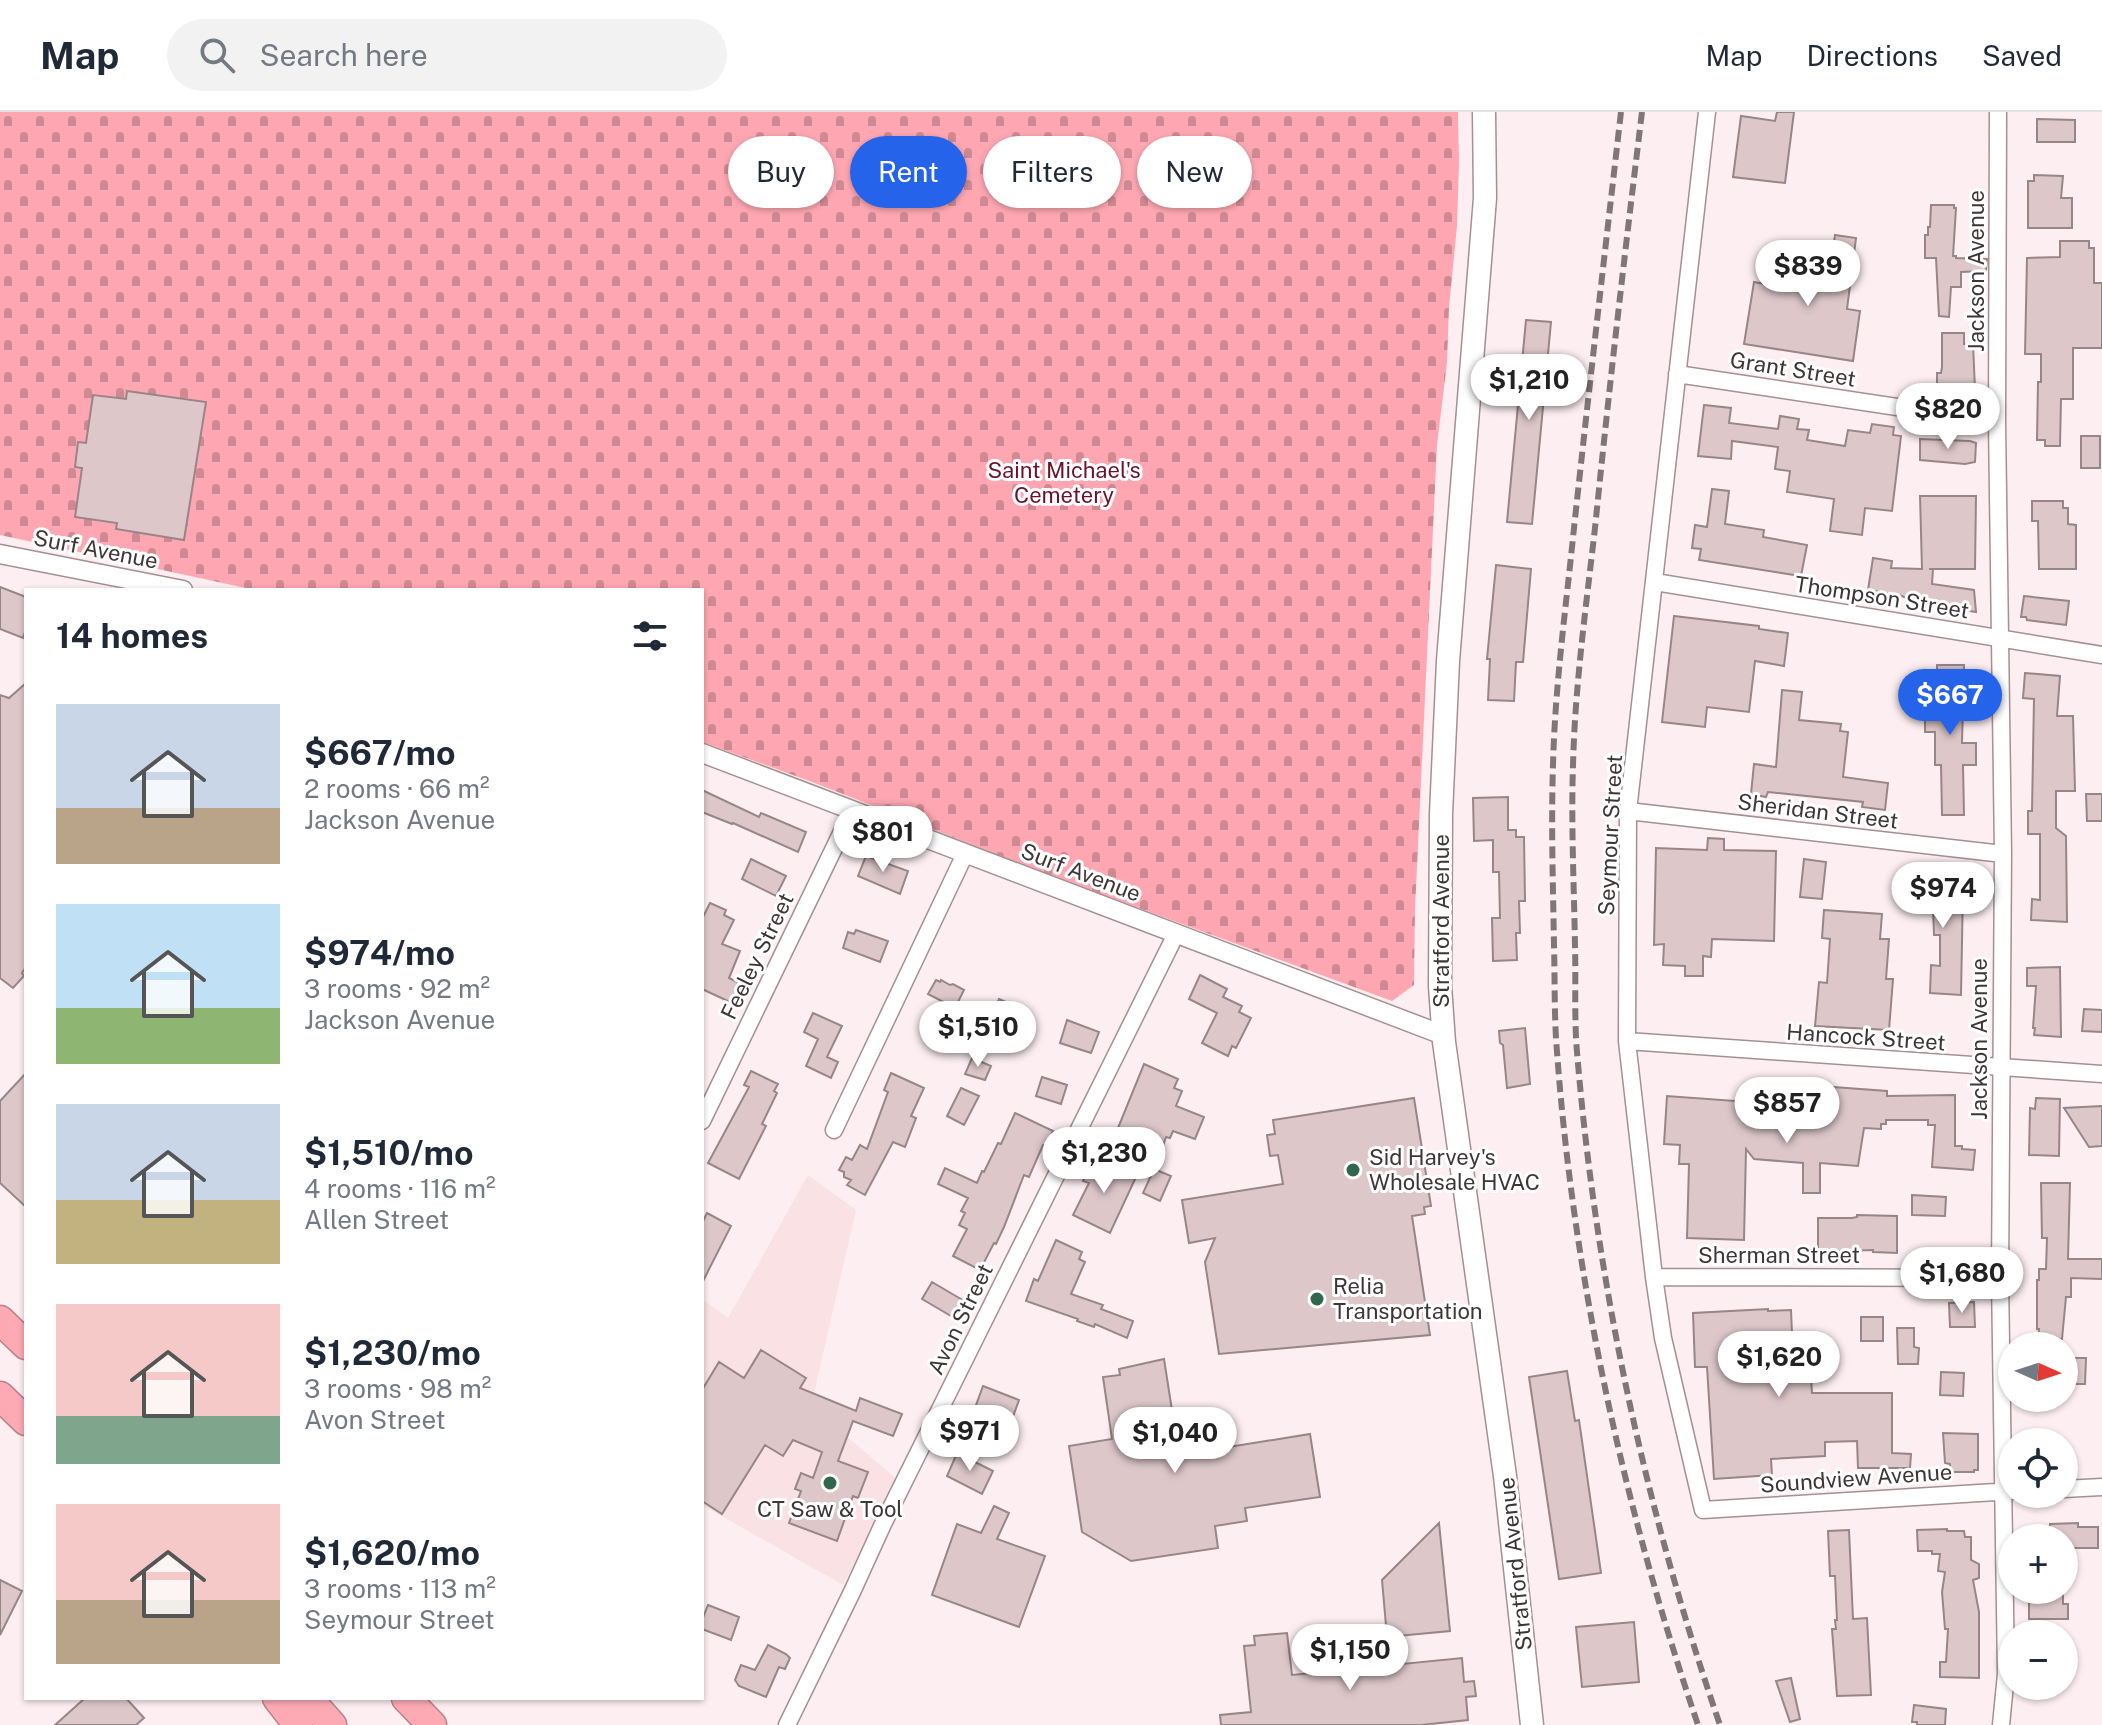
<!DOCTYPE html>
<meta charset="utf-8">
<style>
:root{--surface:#fff;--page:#f2f2f3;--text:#1f2937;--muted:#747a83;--line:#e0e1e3;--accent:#2563eb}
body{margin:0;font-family:"Public Sans",sans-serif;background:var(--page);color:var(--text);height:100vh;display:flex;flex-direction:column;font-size:30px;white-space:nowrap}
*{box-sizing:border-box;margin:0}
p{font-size:26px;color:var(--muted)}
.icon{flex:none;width:44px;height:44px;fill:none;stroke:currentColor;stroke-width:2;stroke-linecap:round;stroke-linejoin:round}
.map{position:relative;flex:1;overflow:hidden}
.side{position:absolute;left:24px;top:476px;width:680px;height:1112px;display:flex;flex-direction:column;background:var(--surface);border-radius:0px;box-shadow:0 2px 6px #0004}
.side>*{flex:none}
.hud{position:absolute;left:728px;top:24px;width:760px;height:72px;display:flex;gap:16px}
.needle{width:52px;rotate:93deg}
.fabs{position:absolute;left:1998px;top:1220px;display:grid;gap:16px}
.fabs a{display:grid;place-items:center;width:80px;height:80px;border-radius:50%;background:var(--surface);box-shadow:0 2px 6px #0004;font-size:40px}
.price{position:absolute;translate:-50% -68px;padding:0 18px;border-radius:28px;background:#fff;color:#222;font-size:26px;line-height:52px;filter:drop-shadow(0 2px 4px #0008)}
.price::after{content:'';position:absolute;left:50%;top:48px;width:24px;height:18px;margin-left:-12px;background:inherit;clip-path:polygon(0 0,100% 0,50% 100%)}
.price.selected{background:var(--accent);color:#fff}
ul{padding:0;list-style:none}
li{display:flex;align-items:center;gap:24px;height:200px;padding:0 32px}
li span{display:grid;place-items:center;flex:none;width:224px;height:160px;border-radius:0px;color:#555}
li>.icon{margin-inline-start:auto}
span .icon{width:96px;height:96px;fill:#fffc;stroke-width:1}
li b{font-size:34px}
h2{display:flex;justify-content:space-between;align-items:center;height:96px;padding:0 32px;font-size:34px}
.pill{padding:0 28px;border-radius:36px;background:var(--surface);box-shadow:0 2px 6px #0004;font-size:28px;line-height:72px}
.pill.selected{background:var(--accent);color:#fff}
header{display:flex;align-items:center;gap:48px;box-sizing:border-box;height:112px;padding:0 40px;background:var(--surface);border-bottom:2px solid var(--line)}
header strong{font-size:38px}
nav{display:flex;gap:44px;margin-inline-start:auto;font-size:28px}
.search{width:560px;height:72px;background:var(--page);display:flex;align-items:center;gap:20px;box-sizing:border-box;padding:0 28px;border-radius:44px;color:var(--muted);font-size:30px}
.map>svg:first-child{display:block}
.built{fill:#fae1e3}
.cemetery{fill:url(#cemetery-stones)}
.building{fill:#ddc7c9;stroke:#988587;stroke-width:2}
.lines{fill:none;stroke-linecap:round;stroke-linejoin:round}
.minor-casing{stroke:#a49092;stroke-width:19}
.tertiary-casing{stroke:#a49092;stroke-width:21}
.secondary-casing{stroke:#a49092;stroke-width:25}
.motorway-casing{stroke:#bb8189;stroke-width:31}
.minor{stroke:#fff;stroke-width:16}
.tertiary{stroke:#fff;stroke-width:18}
.secondary{stroke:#fff;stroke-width:22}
.motorway{stroke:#feaab5;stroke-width:28}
.rail{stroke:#807677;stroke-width:6;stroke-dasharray:12 6;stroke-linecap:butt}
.poi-dot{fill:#31674e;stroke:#fff;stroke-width:3}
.labels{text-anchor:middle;stroke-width:6;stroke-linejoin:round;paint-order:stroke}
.street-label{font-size:22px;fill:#3e3536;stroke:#fff}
.park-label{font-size:22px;fill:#6a122a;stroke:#fff}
.poi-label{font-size:22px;fill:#3e3536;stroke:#fff;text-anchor:start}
</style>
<header>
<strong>Map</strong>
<div class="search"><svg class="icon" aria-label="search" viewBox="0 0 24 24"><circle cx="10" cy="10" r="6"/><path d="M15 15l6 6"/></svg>Search here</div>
<nav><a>Map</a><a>Directions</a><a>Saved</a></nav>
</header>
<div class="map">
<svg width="2102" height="1613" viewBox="0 0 2102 1613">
<defs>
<pattern id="cemetery-stones" width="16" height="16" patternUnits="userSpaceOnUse" patternTransform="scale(2)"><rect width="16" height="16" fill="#fea7b2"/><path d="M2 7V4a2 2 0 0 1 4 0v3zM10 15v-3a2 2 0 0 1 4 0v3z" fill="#cf8992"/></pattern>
</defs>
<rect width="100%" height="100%" fill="#fdeff1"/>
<!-- built -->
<path class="built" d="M808 1063 856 1098 811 1294 898 1368 843 1473 702 1393V1187L728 1206Z"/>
<!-- cemetery -->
<path class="cemetery" d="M0 0H1458L1459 51 1457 114 1449 195 1447 251 1437 333 1415 797 1414 873 1392 889 1065 769 812 670 702 630V478H255L0 423Z"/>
<!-- building -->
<path class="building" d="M1777 0H1794L1785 71 1733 65 1741 4 1775 9Z
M2037 7 2075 8V30H2037Z
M2034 63 2063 64 2061 86H2072V116H2028V69H2034Z
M1931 93H1954V96H1956L1953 144H1956V146L1987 147 1986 159 1961 160V175H1951L1949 205 1939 204 1936 146H1925V123H1928V115H1930Z
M1835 123 1856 126 1847 197 1860 199 1853 249 1744 232 1754 170 1782 175 1785 147 1831 152Z
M2060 129H2089V136H2094V171H2102V236H2073V287H2061L2060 334H2045V328H2037L2038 270H2041V242H2025L2027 146 2060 145Z
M1526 208 1551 210 1532 412 1507 410Z
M1942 221H1964V232H1973L1975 277H1937V261H1941L1942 255Z
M127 279 206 290 184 428 116 417 117 411 75 405 82 356 75 355 78 330 86 331 93 283 126 287Z
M1704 293 1731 296 1729 311 1778 317 1780 304 1799 307 1797 317 1809 318 1807 328 1845 334 1848 318 1870 321 1872 312 1894 315 1893 323 1901 324 1892 399 1865 396 1862 423 1830 419 1834 387 1787 380 1790 359 1775 357 1778 335 1732 329 1731 347 1698 344Z
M2081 324H2100V356H2081Z
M1920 327 1970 329 1976 331 1975 350 1965 352 1920 348Z
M1712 377 1729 379 1725 412 1764 418 1763 425 1807 433 1801 464 1699 448 1701 437 1692 436 1695 413 1707 415Z
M1920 384H1976L1975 457H1929H1933L1932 472 1974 478 1976 500 1917 490 1899 483 1868 478 1873 446 1892 449 1891 456 1922 457Z
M2032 389H2063V396H2068V412L2076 413V457H2039L2038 409H2032Z
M1496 453 1531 457 1523 550H1516L1514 589 1488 588 1490 547H1487Z
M0 475 26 485V517L23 526 0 517Z
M2024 484 2069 489 2066 513 2027 508 2026 505H2021Z
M1674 504 1759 514V517L1788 521 1784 554 1755 549 1749 600 1707 595 1705 615 1662 610Z
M1937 553H1964L1962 631H1976V653H1963L1964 703H1942L1941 653H1935V620H1925V593H1937Z
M2025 561 2060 564 2057 604H2073L2075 679H2056V716L2066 724 2067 810 2031 808 2032 787 2040 788V722H2028V699H2032L2034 587 2023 586Z
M26 571V855L22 861 24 864 13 876 0 866V583L9 586Z
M1782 578 1802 580 1799 608 1841 612 1840 619 1848 620 1843 665 1888 671 1885 698 1862 695 1863 690 1768 680 1766 685 1751 682 1754 652 1776 655Z
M702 678 759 705 761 701 806 720 798 740 733 711 732 712 702 700Z
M2086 682H2102V709H2087Z
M1508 685V718H1516V725H1524L1525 789H1519L1520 821H1516L1517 848 1493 849 1492 806H1500L1499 760H1493V728L1474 729 1473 686Z
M1708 726 1724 727V738L1776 739 1774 829 1712 827 1711 845 1703 844V864H1685V854L1663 853 1664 832 1654 833 1656 736 1707 738Z
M866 744 908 759 900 782 858 764Z
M751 747 786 764 776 784 742 767Z
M1804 747 1826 750 1822 787 1800 785Z
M1905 770H1960L1959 778H1963L1961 883 1930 881 1931 853 1940 854V823H1934L1933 795H1905Z
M710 791 726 798 724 803 734 808 722 832 740 839 729 866 741 872 732 891 702 877V807Z
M1824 798 1882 802 1880 827H1889L1886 867H1893L1889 918 1815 914 1819 870 1827 871 1830 827 1822 826Z
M856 818 888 829 880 850 843 836 848 820 854 822Z
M2060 855 2061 925 2034 923 2035 916H2033L2036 874H2027V856Z
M1200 863 1227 877 1223 885 1242 894 1239 900 1251 906 1236 936 1232 934 1228 944 1202 931 1217 901 1189 887Z
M936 868 940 870 941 868 950 873 953 872 964 878 955 896 928 882Z
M999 887 1017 895 1008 915 990 907Z
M2084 897 2102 898V920L2082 919Z
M813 901 842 914 827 945 838 950 831 966 806 954 818 927 804 920Z
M1067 908 1099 920 1091 941 1060 931Z
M1525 916 1530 972 1507 976 1503 933 1500 931 1499 919Z
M972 946 991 954 985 968 965 962Z
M1144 952 1178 967 1174 976 1182 979 1176 994 1204 1005 1195 1027 1173 1019 1170 1026 1166 1025 1163 1034 1118 1016Z
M751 959 778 972 774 979 777 981 762 1012 766 1014 739 1067 708 1051 749 975 744 973Z
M26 961V1095L0 1071V989Z
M891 961 924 976 911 1004 916 1006 905 1035 893 1030 865 1083 847 1073 851 1068 844 1065V1060L839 1058 846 1045 852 1048 860 1033 867 1037 888 980 884 978Z
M1042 965 1067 973 1061 992 1036 984Z
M1833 975 1887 979V984L1955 983V1034H1962V1037L1975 1038 1973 1058 1932 1055 1935 1013H1928V1008H1886V1012H1881V1017L1864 1016 1858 1054 1820 1051V1081H1803V1051L1754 1047 1746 1037 1744 1128 1687 1126 1689 1052H1679L1680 1033 1664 1032 1667 984 1830 996Z
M961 976 979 984 964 1013 947 1004Z
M1414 986 1431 1094 1424 1095 1425 1102 1412 1104 1430 1223 1219 1242 1205 1150 1215 1126 1189 1131 1182 1088 1283 1072 1278 1043 1270 1044 1267 1023 1275 1022 1273 1008Z
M2036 986 2060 987 2059 1044 2029 1043 2030 996 2035 997Z
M2102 994V1034L2089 1035 2064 996Z
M1015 1001 1053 1019 1045 1034 1043 1033 1029 1065 1024 1063 1004 1115 996 1132 994 1131 980 1158 953 1144 967 1117 959 1113 965 1101 961 1099 968 1086 938 1072 945 1056 977 1071 982 1059 984 1060 998 1031 1001 1032Z
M1093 1047 1136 1065 1110 1121 1073 1103 1089 1071 1083 1069Z
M1154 1057 1171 1064 1160 1089 1143 1081Z
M2041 1071H2070L2068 1147H2102V1167L2071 1166V1185H2066L2062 1227H2038L2039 1217H2037V1168H2039V1157H2046L2047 1126H2042Z
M1912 1083 1946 1085 1945 1104 1912 1103Z
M707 1101 731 1114 702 1171V1111Z
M1857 1103 1897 1104V1141L1873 1140V1138L1818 1140V1106H1852L1857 1105Z
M1056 1128 1082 1140 1079 1147 1085 1150 1071 1182 1103 1193 1101 1197 1133 1209 1127 1226 1095 1212 1094 1215 1077 1209 1078 1207 1026 1189 1034 1167 1038 1169Z
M932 1170 966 1190 956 1207 922 1187Z
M1974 1190 1975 1215H1950L1949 1191Z
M1768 1197V1199L1791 1198 1793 1245 1801 1244 1802 1250 1810 1249 1812 1281H1892V1341L1911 1342 1910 1356H1858L1857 1329 1825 1330V1344L1771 1347 1772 1363 1714 1367 1707 1255H1695L1693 1201Z
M1861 1205H1883V1229H1861Z
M1897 1216H1914V1235L1919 1236 1918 1252H1898Z
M761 1238 806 1266 800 1276 856 1299 860 1286 902 1302 893 1324 853 1309 838 1349 868 1360 858 1386 853 1384 837 1429 789 1411 801 1379 795 1377 801 1361 813 1366 822 1340 793 1328 783 1344 765 1333 722 1402 702 1389V1278L719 1250 744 1266Z
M2064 1246H2086L2085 1272H2064Z
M1164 1247 1179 1343 1310 1322 1320 1385 1245 1396 1247 1409 1215 1414 1218 1436 1131 1449 1082 1420 1069 1334 1112 1327 1103 1265 1120 1263 1119 1257Z
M1567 1259 1575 1309 1579 1308 1601 1461 1559 1467 1529 1265Z
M1941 1260 1964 1261 1963 1284 1940 1283Z
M983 1274 1019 1288 1011 1310 975 1296Z
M1943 1321 1978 1322V1358H1974V1360H1950V1352L1945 1351Z
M957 1341 993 1359 982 1382 947 1364Z
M994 1394 1009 1401 997 1427 1045 1444 1019 1515 932 1483 957 1412 981 1421Z
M1439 1411 1450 1519 1387 1525 1382 1468Z
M2078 1411V1415H2098V1436H2064V1426H2050V1412Z
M1947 1417V1419H1964L1965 1425H1971V1448L1979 1452V1466L1973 1468 1979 1500V1566L1940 1565V1550H1946L1948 1517H1945L1942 1480 1945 1460 1938 1459 1940 1442H1932V1439H1918L1917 1418Z
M1849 1418 1853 1507 1867 1506 1871 1583 1837 1584 1832 1517H1836L1835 1508H1837L1835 1464H1830L1828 1419Z
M0 1468 22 1479 0 1523Z
M2029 1478H2063V1492H2068V1507H2029Z
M708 1493 739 1505 731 1528 702 1517V1508Z
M1634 1510 1639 1570 1582 1575 1576 1515Z
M1287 1521 1292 1563 1462 1546 1464 1570 1474 1569 1476 1584 1466 1585 1468 1608 1421 1613H1221L1220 1603 1251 1600 1244 1534 1255 1533 1254 1524Z
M768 1533 786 1542 790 1546 785 1557 779 1555 766 1585 739 1574 735 1568 741 1553 755 1558Z
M1791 1566 1800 1607 1790 1610 1776 1569Z
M85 1586H126L144 1606 136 1613H55Z
M1914 1593 1946 1597 1945 1613H1917V1610H1912Z"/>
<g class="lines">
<!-- minor casing -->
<g class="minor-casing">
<path id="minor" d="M1707 0 1628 699 1627 929 1654 1165 1663 1226 1703 1398 2012 1379
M1998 0 1997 310 2003 742 2000 1166 2006 1562 2001 1613
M1677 262 1997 310
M1655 470 2102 543
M1628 699 2003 742
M1627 929 2102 962
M702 1009 852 699
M834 1018 965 742
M1654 1165 2000 1166
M2064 1377 2102 1375
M787 1613 852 1480 883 1412 1176 822"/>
</g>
<!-- tertiary casing -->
<g class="tertiary-casing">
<path id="tertiary" d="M0 442 183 478
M702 641 1443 923"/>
</g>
<!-- secondary casing -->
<g class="secondary-casing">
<path id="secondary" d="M1484 0 1485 86 1448 549 1441 702 1440 874 1444 930 1505 1364 1532 1613"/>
</g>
<!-- motorway casing -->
<g class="motorway-casing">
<path id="motorway" d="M0 1208 26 1233
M0 1284 26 1309
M277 1586 298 1613
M308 1586 332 1613
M406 1586 432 1613"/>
</g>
<!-- minor -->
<use href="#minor" class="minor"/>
<!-- tertiary -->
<use href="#tertiary" class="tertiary"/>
<!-- secondary -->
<use href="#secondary" class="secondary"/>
<!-- motorway -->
<use href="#motorway" class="motorway"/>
<!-- rail -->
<path class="rail" d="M1621 0C1605 139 1589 277 1574 416 1566 495 1555 574 1553 653 1551 713 1553 773 1554 833 1555 869 1554 905 1557 940 1574 1169 1624 1396 1698 1613
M1642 0C1625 139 1609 277 1595 416 1586 495 1575 574 1573 653 1571 713 1574 773 1575 834 1576 869 1574 905 1577 940 1596 1170 1645 1396 1720 1613"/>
</g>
<!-- markers -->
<g class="poi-dot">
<circle cx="1353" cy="1058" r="8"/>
<circle cx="1317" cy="1187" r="8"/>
<circle cx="830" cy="1371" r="8"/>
</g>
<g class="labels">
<!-- street labels -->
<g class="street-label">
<text transform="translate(1976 159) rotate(-90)" y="8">Jackson Avenue</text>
<text transform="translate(1793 257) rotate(9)" y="8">Grant Street</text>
<text transform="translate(96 437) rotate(11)" y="8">Surf Avenue</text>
<text transform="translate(1882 485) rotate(9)" y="8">Thompson Street</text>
<text transform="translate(1818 699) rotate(7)" y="8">Sheridan Street</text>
<text transform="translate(1610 723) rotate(-87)" y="8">Seymour Street</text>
<text transform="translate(1081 760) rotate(21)" y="8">Surf Avenue</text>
<text transform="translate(1441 809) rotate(-90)" y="8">Stratford Avenue</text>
<text transform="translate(757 844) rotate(-64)" y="8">Feeley Street</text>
<text transform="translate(1866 925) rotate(4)" y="8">Hancock Street</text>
<text transform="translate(1979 927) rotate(-90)" y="8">Jackson Avenue</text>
<text x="1779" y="1151">Sherman Street</text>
<text transform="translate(960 1207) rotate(-64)" y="8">Avon Street</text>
<text transform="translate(1856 1366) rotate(-4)" y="8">Soundview Avenue</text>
<text transform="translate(1515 1452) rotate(-96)" y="8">Stratford Avenue</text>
</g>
<!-- park labels -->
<g class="park-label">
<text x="1064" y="366">Saint Michael's<tspan x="1064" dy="25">Cemetery</tspan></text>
</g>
<!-- poi labels -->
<g class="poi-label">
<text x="1369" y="1053">Sid Harvey's<tspan x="1369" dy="25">Wholesale HVAC</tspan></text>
<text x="1333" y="1182">Relia<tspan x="1333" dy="25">Transportation</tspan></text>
<text x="830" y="1405" text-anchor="middle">CT Saw &amp; Tool</text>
</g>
</g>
</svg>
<div class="fabs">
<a><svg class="needle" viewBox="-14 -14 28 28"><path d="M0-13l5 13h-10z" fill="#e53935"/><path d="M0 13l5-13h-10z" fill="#747a83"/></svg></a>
<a><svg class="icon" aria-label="locate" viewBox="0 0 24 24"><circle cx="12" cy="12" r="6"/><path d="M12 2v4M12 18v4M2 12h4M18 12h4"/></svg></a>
<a>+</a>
<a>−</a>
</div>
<b class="price" style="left:1808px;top:196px">$839</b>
<b class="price" style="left:1529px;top:310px">$1,210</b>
<b class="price" style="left:1948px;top:339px">$820</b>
<b class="price selected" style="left:1950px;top:625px">$667</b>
<b class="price" style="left:883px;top:762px">$801</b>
<b class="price" style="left:1943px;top:818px">$974</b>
<b class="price" style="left:978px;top:957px">$1,510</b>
<b class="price" style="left:1787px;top:1033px">$857</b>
<b class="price" style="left:1104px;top:1083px">$1,230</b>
<b class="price" style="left:1962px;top:1203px">$1,680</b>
<b class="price" style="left:1779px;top:1287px">$1,620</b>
<b class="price" style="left:970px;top:1361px">$971</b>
<b class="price" style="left:1175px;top:1363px">$1,040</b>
<b class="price" style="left:1350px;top:1580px">$1,150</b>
<div class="hud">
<a class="pill">Buy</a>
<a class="pill selected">Rent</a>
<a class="pill">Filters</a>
<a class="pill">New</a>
</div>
<section class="side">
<h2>14 homes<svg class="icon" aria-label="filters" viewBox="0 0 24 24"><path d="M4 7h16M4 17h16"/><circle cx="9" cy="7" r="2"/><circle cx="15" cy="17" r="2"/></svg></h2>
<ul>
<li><span style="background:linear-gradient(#c9d6e8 65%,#b9a48a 0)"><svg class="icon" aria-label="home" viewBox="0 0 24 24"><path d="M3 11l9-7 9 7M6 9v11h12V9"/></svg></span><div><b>$667/mo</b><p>2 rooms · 66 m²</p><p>Jackson Avenue</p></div></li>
<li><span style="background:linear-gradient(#bfe0f5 65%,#8fb573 0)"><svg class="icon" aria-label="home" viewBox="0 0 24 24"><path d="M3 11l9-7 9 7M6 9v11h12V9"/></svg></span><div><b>$974/mo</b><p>3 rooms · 92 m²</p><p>Jackson Avenue</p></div></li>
<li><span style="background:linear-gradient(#c9d6e8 60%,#c2b280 0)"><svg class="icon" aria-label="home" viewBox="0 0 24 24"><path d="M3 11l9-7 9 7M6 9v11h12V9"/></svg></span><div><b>$1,510/mo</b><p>4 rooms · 116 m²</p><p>Allen Street</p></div></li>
<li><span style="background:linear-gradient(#f6c9c9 70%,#7fa58c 0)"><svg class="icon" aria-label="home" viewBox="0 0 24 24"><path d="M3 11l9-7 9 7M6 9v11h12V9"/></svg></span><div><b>$1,230/mo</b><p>3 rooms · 98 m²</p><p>Avon Street</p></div></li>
<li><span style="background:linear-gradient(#f6c9c9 60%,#b9a48a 0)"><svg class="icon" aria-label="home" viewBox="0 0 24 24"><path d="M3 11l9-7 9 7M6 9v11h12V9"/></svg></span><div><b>$1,620/mo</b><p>3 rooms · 113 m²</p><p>Seymour Street</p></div></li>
</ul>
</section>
</div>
